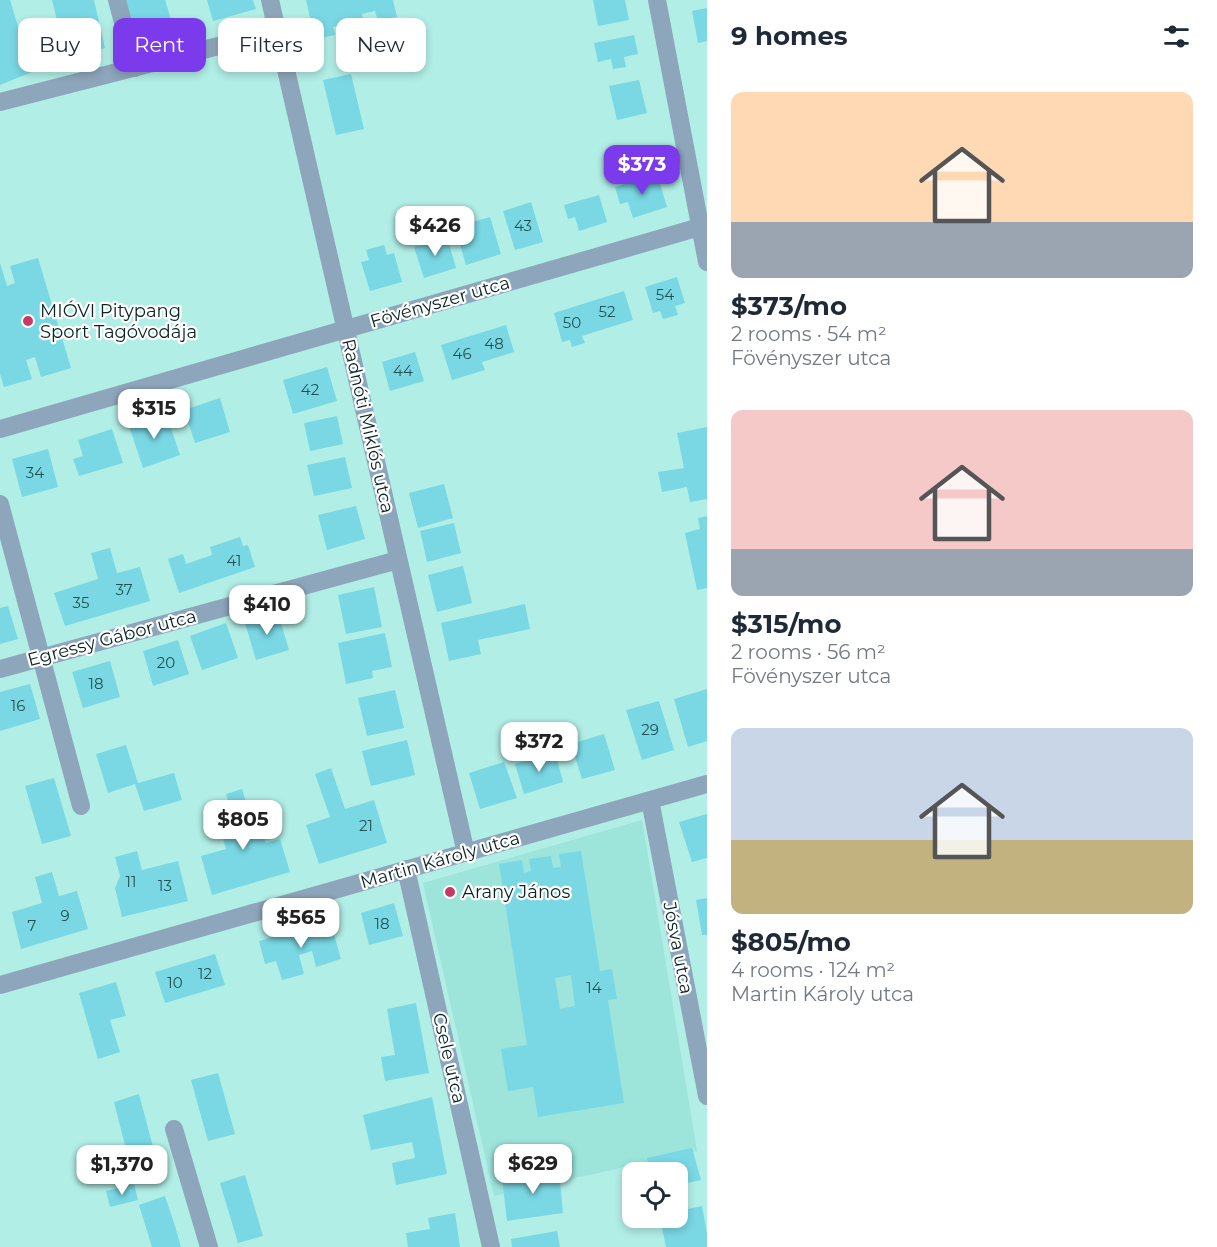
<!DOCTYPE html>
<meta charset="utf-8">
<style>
:root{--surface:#fff;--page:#f6f6f7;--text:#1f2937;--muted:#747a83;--accent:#7c3aed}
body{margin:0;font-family:Montserrat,sans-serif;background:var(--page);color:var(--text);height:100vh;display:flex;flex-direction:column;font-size:22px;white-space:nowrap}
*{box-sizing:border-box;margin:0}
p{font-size:20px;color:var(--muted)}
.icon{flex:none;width:33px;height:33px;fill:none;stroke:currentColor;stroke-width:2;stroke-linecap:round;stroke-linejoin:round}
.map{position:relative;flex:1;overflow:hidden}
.side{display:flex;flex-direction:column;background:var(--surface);width:510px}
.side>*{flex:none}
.hud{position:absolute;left:18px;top:18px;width:570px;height:54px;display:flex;gap:12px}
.fabs{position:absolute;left:622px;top:1162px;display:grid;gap:12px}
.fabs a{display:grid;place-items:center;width:66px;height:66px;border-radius:12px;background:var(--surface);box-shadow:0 3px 9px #0003;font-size:30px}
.price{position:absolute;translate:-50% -51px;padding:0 14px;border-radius:12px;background:#fff;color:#222;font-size:20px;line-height:39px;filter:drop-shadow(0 2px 3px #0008)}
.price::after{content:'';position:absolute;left:50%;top:36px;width:18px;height:14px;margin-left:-9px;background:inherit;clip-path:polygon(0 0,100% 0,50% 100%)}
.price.selected{background:var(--accent);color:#fff}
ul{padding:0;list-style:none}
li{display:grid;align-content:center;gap:12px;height:318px;padding:0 24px}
li span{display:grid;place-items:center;height:186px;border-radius:12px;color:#555}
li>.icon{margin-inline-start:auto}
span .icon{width:108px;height:108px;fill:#fffc;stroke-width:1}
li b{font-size:26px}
h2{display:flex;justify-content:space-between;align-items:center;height:72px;padding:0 24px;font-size:26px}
.pill{padding:0 21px;border-radius:12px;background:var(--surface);box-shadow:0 3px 9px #0003;font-size:21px;line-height:54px}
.pill.selected{background:var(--accent);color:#fff}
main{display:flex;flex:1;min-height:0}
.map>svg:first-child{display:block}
.built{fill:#9de4db}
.building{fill:#79d8e4;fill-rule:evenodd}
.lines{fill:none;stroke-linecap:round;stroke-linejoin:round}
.minor{stroke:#8ea6bb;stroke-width:18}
.poi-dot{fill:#c83a66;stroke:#fff;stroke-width:2}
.labels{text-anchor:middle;stroke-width:4.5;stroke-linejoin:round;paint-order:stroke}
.number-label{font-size:15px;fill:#265152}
.street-label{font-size:18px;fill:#0b2421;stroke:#fff}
.poi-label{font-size:18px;fill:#0b2421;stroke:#fff;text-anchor:start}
</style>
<main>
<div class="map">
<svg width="707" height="1247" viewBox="0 0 707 1247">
<rect width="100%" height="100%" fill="#b1eee6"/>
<!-- built -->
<path class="built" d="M642 820 697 1151 494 1196 423 883Z"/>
<!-- building -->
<path class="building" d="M0 0H10L32 72 0 85Z
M52 0H94L105 48 67 60Z
M122 0H165L175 32 135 43Z
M207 0H253L256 9 213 21Z
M306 0H393L397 17 378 21 375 11 362 14 366 30 348 34 345 24 333 27 335 35 315 39Z
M593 0H625L629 20 598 26Z
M707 8V41L698 43 692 11Z
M634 35 638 54 624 57 626 67 613 69 611 59 598 62 594 43Z
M351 74 364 129 336 135 323 80Z
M639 80 647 113 617 120 609 86Z
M657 174 667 207 633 218 628 202 620 204 615 187Z
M599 195 607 222 579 231 575 217 568 219 564 205Z
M531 202 543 242 515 250 503 211Z
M490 217 501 254 466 265 455 227Z
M447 237 456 268 424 278 414 247Z
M384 245 387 255 394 253 402 282 370 291 361 262 369 260 366 250Z
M38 258 71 368 41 377 35 357 26 360 32 379 4 387 0 374V263L7 286 15 283 10 266Z
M677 277 685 303 675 306 678 315 663 319 660 311 653 313 645 287Z
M624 291 633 320 582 336 585 343 572 347 570 340 562 342 554 313Z
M506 325 514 352 482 362 485 370 452 380 441 345Z
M415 352 424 381 390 391 382 362Z
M327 367 337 401 293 414 283 380Z
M220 398 230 432 195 443 184 410Z
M166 413 180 455 143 468 129 426Z
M337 416 343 444 310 451 304 423Z
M707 427V499L690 502 687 487 662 492 658 472 684 468 677 433Z
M112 429 123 463 79 476 73 459 83 456 78 440Z
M48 449 58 487 22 497 12 459Z
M345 457 352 488 314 496 307 465Z
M444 484 453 518 418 528 409 493Z
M356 506 365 539 327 550 318 515Z
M707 516V588L697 590 685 533 700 529 698 518Z
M454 523 461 553 427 562 420 531Z
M240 537 243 546 248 545 255 567 179 593 168 559 183 554 186 564 212 555 210 547Z
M110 548 117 573 140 567 150 601 65 626 54 593 98 579 91 553Z
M463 566 472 603 437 612 428 575Z
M374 587 382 627 346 634 338 595Z
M525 604 530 629 478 640 481 654 449 661 441 623Z
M8 606 18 639 0 644V608Z
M278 613 289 650 256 660 245 623Z
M226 623 238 658 202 670 190 636Z
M385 633 392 667 372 671 373 678 346 684 338 643Z
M178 640 189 674 153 686 143 651Z
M110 661 120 697 83 708 72 672Z
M30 684 40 719 0 731V692Z
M707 689V741L688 747 674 699Z
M395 690 404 728 367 736 358 698Z
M659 701 674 750 642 760 626 710Z
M604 734 615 770 582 779 571 744Z
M407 740 415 775 371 786 362 751Z
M126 745 138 783 174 773 182 800 144 811 135 784 108 793 96 754Z
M555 752 563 782 524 794 515 764Z
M504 762 517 798 480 809 469 773Z
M331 768 345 809 374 800 387 843 319 864 306 825 330 817 315 774Z
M54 778 71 836 42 844 25 786Z
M242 789 251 819 258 816 266 843 280 839 290 872 212 895 201 856 226 849 218 821 233 816 226 794Z
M707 814V858L692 862 679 822Z
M137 851 142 870 178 861 188 901 122 917 115 888 120 876 115 857Z
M581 851 600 971 612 969 617 999 608 1000 624 1103 538 1117 533 1087 508 1091 501 1049 527 1045 499 864 522 860 524 873 531 871 529 859 551 856 553 868 561 867 559 854ZM571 975 575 1006 560 1009 555 978Z
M52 872 59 896 77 891 88 929 21 949 12 912 42 903 35 877Z
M707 898V935H702L696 900Z
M394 903 403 936 369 945 361 913Z
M330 920 341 959 316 967 312 951 299 955 304 974 282 980 276 961 265 964 259 941Z
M215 954 225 985 165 1003 155 972Z
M116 982 126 1016 110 1020 120 1052 98 1059 79 993Z
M416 1003 429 1073 385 1081 381 1057 395 1055 387 1009Z
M218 1073 235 1134 208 1141 191 1080Z
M139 1094 156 1158 130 1165 114 1102Z
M432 1097 447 1174 396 1185 392 1163 415 1158 412 1142 371 1150 363 1115Z
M692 1148 701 1180 678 1185V1173H650L647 1158Z
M559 1170 563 1213 507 1221 502 1178Z
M245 1175 263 1236 238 1243 220 1183Z
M134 1184 138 1200 110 1207 106 1191Z
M165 1196 175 1226 181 1247H152L139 1205Z
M702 1206 707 1234V1247H666L660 1218H678V1211Z
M455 1213 460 1247H408L406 1233 430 1229 428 1218Z
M557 1231 560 1247H512L511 1239Z"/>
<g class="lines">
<!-- minor -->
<path class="minor" d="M117 0 135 68
M270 0 466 853
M657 0 707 262
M0 102 277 31
M0 429 707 225
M0 504 81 806
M0 669 398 560
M650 800 707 1096
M406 869 491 1247
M0 985 707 784
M174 1129 209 1247"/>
</g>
<!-- markers -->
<g class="poi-dot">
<circle cx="28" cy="321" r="6"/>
<circle cx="450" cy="892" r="6"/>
</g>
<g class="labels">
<!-- number labels -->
<g class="number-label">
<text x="523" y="231">43</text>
<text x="665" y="300">54</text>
<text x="607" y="317">52</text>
<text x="572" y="328">50</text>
<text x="494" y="349">48</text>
<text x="462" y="359">46</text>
<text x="403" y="376">44</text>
<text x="310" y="395">42</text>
<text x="35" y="478">34</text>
<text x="234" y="566">41</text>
<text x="124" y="595">37</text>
<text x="81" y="608">35</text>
<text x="166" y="668">20</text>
<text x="96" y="689">18</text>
<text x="18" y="711">16</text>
<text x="650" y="735">29</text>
<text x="366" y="831">21</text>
<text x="131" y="887">11</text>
<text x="165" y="891">13</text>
<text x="65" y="921">9</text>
<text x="382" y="929">18</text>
<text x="32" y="931">7</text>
<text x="205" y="979">12</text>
<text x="175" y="988">10</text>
<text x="594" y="993">14</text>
</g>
<!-- street labels -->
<g class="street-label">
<text transform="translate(440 302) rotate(-16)" y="6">Fövényszer utca</text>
<text transform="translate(368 426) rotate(77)" y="6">Radnóti Miklós utca</text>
<text transform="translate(112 638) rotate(-15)" y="6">Egressy Gábor utca</text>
<text transform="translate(440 860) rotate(-16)" y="6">Martin Károly utca</text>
<text transform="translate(678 948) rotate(79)" y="6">Jósva utca</text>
<text transform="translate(449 1058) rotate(77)" y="6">Csele utca</text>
</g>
<!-- poi labels -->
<g class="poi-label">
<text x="40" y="317">MIÓVI Pitypang<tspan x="40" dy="21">Sport Tagóvodája</tspan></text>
<text x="462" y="898">Arany János</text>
</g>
</g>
</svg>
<div class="fabs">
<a><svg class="icon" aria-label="locate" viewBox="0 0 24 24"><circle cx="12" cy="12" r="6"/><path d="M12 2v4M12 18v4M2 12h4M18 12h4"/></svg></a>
</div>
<b class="price selected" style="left:642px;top:196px">$373</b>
<b class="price" style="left:435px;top:257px">$426</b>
<b class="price" style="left:154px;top:440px">$315</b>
<b class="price" style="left:267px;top:636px">$410</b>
<b class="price" style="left:539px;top:773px">$372</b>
<b class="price" style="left:243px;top:851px">$805</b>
<b class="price" style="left:301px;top:949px">$565</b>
<b class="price" style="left:533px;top:1195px">$629</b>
<b class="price" style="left:122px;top:1196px">$1,370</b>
<div class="hud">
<a class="pill">Buy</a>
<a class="pill selected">Rent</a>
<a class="pill">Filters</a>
<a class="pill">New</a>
</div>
</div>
<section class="side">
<h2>9 homes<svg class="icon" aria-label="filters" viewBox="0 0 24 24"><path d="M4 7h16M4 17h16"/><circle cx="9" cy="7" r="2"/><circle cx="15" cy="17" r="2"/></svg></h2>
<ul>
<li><span style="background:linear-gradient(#ffd9b3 70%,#9aa5b1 0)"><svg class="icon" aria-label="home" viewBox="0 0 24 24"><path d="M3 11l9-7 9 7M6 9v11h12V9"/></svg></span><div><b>$373/mo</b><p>2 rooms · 54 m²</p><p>Fövényszer utca</p></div></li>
<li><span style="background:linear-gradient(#f6c9c9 75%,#9aa5b1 0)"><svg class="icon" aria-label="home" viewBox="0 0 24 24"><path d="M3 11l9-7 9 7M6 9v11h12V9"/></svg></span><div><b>$315/mo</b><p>2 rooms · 56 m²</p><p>Fövényszer utca</p></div></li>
<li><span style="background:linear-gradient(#c9d6e8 60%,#c2b280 0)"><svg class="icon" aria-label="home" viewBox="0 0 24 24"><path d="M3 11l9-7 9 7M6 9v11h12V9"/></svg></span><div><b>$805/mo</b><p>4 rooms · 124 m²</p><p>Martin Károly utca</p></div></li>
</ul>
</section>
</main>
